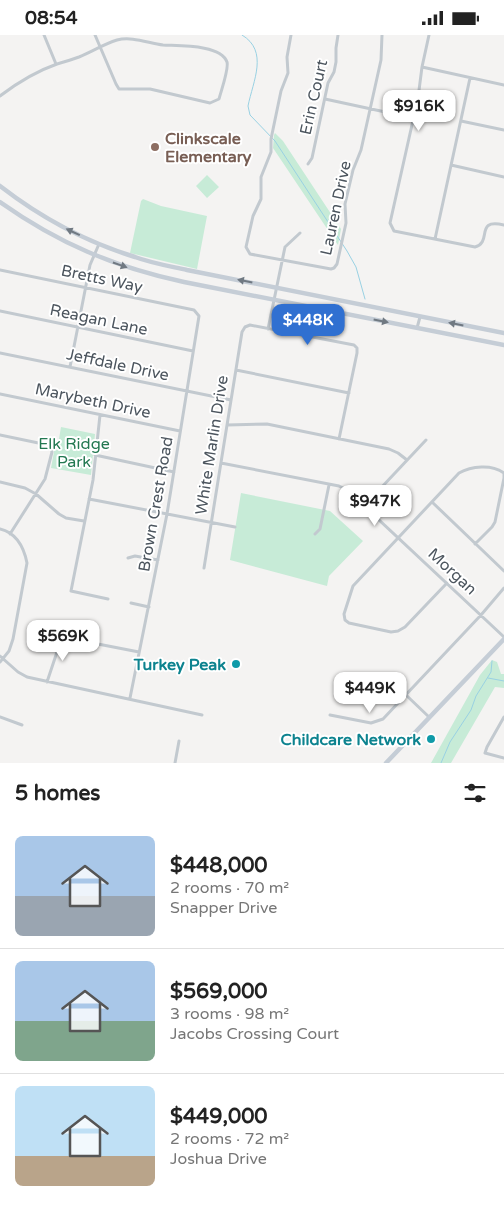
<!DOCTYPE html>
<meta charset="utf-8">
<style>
:root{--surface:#fff;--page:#f6f6f6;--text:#222;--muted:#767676;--line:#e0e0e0;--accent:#3070d1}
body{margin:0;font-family:"Varela Round",sans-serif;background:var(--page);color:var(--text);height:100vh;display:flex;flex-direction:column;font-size:19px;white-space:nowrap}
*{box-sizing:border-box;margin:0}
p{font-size:16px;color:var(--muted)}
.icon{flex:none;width:28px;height:28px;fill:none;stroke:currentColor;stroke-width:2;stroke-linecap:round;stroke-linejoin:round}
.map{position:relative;height:728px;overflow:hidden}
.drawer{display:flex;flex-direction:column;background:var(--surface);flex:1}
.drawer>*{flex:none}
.price{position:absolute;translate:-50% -42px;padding:0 11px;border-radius:10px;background:#fff;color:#222;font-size:16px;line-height:32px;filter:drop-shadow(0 1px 2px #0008)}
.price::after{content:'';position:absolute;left:50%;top:30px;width:15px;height:11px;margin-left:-8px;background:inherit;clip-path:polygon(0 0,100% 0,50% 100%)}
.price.current{background:var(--accent);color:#fff}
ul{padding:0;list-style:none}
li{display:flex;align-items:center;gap:15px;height:125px;padding:0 15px}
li+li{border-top:1px solid var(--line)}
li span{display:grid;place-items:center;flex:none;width:140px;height:100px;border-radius:8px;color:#555}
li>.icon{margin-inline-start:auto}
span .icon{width:60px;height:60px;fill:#fffc;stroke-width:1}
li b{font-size:21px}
h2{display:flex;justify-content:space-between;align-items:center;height:60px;padding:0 15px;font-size:21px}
.status{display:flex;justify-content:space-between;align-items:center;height:35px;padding:0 25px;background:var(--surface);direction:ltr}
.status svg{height:14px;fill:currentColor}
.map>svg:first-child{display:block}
.green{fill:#c7ebd7}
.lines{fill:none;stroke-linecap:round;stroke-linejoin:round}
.stream{stroke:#99d1e3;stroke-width:1}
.minor{stroke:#c2c9cf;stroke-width:3}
.secondary{stroke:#c5cdd6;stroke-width:4.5}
.oneway{fill:#707982}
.education-dot{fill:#8d6e63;stroke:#fff;stroke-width:2}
.culture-dot{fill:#0f9aa8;stroke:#fff;stroke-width:2}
.labels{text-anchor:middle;stroke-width:4;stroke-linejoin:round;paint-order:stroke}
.street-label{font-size:16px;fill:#4c555e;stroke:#fff}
.education-label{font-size:16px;font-weight:bold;fill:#785e54;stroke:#fff;text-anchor:start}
.park-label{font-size:16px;fill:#237851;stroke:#fff}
.culture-label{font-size:16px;font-weight:bold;fill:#0d838f;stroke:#fff;text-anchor:end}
</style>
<div class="status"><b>08:54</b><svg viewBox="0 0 49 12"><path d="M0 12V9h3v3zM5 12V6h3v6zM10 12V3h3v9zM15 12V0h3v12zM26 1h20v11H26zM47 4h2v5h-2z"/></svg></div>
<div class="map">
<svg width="504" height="728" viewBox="0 0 504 728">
<rect width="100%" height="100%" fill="#f4f3f2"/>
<!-- green -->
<path class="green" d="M275 98 283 106 341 194 338 210 273 113 274 100Z
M207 140 219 152 207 163 196 151Z
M143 164 161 171 207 181 197 234 130 218 141 166Z
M61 392 95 399 91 440 51 433 54 417 53 411 59 404Z
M241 458 330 476 363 506 329 541 327 551 230 525Z
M492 625 497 627 501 639H504V653L495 652 451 728H431L480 640Z"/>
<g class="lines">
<!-- stream -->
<path class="stream" d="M242 0C269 16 253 46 248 71L250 80 275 106 347 216 356 232 365 264
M488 643 504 646
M441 728 450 707 471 675 476 661 491 637 492 626"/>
<!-- minor -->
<path class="minor" d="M44 0 56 29
M291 0 287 22 288 38 281 56 271 104V117L261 142V164L253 181 246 212 250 219 331 234 334 233 337 229 346 188 345 169 353 135 361 115 381 25 382 0
M429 0 422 32 418 63 390 188 394 196 475 212C493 207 474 183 504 190
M422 32 504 50
M0 61C17 48 37 36 57 29 64 27 71 25 79 22 91 17 104 9 117 5 132 1 148 8 163 10 177 11 221 9 227 27 229 34 221 56 219 64L210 68 150 54H119L116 49 95 0
M325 64 413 83
M461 86 504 95
M308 129 312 123 328 48 334 37 336 27V13L338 0
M451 130 504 142
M435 204 470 43
M0 235 194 275 199 281 167 479 130 663
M0 276 193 316
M417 293 420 282
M268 294 285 212 300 198
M0 318 231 365
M70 332 90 230 99 209
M236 335 349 358
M0 359 180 396
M100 380 93 445 71 556 108 564
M227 390 267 389 389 414 398 418 407 425
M0 400 48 410 51 413 52 417 45 444 10 499
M95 420 174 437
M221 428 339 451 347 455 504 602
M0 447 25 453 36 459 59 479 66 483 84 486
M89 464 235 492
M432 467 504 536
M364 471 426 405
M0 494C17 498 24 513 27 528L13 604 9 616 0 627
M315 499 320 494 329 450
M128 523 135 521 158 525
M204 533 242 297 245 292 250 290 354 310 357 313V318L339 404
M447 548 405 592 398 596 391 597 349 588 345 585 344 579 353 551 459 438C471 431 492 429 504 438V443L495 487 492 492 475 509
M131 568 149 572
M0 621 18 637 27 642 202 680
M47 647 62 602 139 617
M406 660 429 682
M330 680 371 688 383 684 481 580 504 553
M0 682 22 690
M504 682 487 712 485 718 504 723
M175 728 179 706"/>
<!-- secondary -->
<path class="secondary" d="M0 151C40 182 86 207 135 222 151 228 169 231 187 235L504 298
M0 167C58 208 114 232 184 247L504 310
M386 728 504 604"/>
</g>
<!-- one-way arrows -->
<defs><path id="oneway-solid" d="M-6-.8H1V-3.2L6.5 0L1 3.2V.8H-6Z" transform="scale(1.25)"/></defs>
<g class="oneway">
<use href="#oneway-solid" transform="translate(73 197) rotate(-155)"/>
<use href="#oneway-solid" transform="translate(120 230) rotate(19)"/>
<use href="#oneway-solid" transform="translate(245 246) rotate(-169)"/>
<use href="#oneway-solid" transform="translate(381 286) rotate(11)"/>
<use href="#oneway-solid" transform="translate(456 289) rotate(-169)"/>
</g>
<!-- markers -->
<circle class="education-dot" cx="155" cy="112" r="5"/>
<g class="culture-dot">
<circle cx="236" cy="629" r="5"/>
<circle cx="431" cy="704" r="5"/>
</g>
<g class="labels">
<!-- street labels -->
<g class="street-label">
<text transform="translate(313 62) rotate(-77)" y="6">Erin Court</text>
<text transform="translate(335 173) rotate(-78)" y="6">Lauren Drive</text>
<text transform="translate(102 243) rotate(12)" y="6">Bretts Way</text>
<text transform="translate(99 284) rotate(12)" y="6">Reagan Lane</text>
<text transform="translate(118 329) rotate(12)" y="6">Jeffdale Drive</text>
<text transform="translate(93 365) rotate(12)" y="6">Marybeth Drive</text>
<text transform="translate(211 410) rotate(-81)" y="6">White Marlin Drive</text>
<text transform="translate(155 469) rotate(-80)" y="6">Brown Crest Road</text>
<text transform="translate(453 536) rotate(43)" y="6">Morgan</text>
</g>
<!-- education labels -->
<g class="education-label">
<text x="165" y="109">Clinkscale<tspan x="165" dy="18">Elementary</tspan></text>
</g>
<!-- park labels -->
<g class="park-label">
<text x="74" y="414">Elk Ridge<tspan x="74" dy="18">Park</tspan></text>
</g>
<!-- culture labels -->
<g class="culture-label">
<text x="226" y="635">Turkey Peak</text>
<text x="421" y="710">Childcare Network</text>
</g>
</g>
</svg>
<b class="price" style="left:419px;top:97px">$916K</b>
<b class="price current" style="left:308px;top:311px">$448K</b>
<b class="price" style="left:375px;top:492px">$947K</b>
<b class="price" style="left:63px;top:627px">$569K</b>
<b class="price" style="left:370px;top:679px">$449K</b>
</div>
<section class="drawer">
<h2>5 homes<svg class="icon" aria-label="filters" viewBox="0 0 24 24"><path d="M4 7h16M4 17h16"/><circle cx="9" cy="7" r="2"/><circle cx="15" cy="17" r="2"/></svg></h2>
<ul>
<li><span style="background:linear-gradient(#a9c7e8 60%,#9aa5b1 0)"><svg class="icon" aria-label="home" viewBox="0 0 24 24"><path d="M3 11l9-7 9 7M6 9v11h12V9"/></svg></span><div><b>$448,000</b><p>2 rooms · 70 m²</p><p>Snapper Drive</p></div></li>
<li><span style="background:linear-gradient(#a9c7e8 60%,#7fa58c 0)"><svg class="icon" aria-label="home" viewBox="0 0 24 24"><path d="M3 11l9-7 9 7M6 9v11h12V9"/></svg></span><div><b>$569,000</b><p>3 rooms · 98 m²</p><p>Jacobs Crossing Court</p></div></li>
<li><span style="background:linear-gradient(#bfe0f5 70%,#b9a48a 0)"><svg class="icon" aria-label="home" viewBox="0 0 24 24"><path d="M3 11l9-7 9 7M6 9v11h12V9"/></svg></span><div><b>$449,000</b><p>2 rooms · 72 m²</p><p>Joshua Drive</p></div></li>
</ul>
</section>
